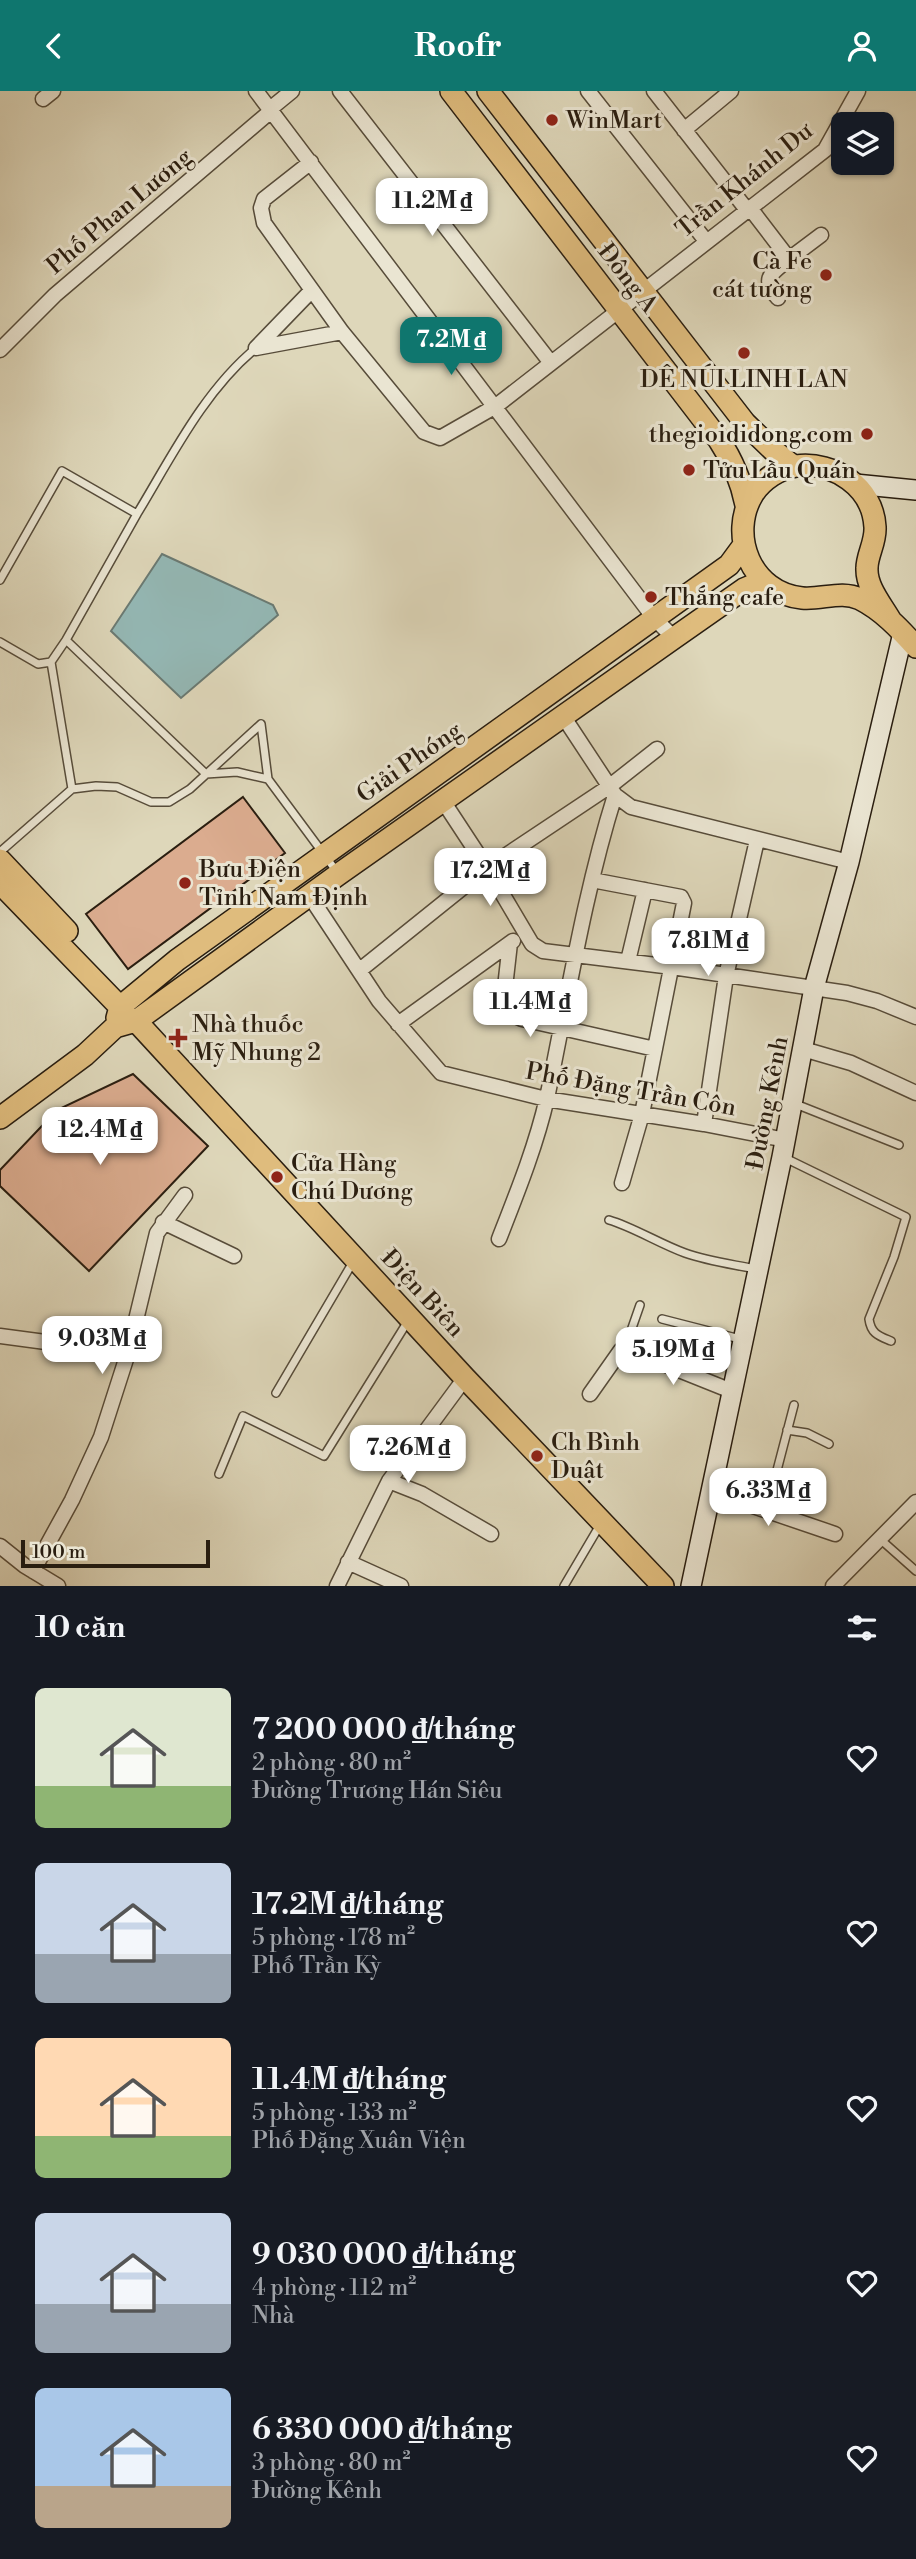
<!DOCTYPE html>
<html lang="vi">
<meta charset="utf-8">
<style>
:root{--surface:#171b24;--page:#242831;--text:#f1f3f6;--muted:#9ea1a6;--accent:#0f766e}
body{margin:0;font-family:"Libre Bodoni",serif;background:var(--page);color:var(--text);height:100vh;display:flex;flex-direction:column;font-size:26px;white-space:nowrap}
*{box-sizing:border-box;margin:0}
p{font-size:23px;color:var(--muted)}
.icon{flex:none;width:38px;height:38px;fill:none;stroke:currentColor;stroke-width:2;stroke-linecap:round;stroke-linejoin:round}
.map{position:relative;height:1495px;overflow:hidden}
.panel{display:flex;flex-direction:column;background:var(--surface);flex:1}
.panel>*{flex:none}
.tools{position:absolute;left:831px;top:21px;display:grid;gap:14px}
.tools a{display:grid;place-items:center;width:63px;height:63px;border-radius:10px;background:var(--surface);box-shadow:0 2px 5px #0004;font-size:35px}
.scale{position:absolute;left:21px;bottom:18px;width:189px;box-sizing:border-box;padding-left:7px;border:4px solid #2a1e10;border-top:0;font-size:19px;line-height:24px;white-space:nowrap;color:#2a1e10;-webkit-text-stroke:5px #eae5d2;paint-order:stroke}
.price{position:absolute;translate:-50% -60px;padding:0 16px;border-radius:14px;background:#fff;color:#222;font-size:23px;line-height:46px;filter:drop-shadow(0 2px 4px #0008)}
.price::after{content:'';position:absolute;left:50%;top:42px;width:21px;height:16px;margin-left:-10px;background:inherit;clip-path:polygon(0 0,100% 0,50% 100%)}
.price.selected{background:var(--accent);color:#fff}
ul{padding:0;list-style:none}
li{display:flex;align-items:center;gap:21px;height:175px;padding:0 35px}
li span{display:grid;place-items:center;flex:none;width:196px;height:140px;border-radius:10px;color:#555}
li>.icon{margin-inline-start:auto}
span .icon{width:84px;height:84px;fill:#fffc;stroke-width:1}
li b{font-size:30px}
h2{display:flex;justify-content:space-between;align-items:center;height:84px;padding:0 35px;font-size:30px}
header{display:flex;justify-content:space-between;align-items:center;height:91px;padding:0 35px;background:var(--accent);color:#fff;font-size:32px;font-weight:800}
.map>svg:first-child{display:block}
.water{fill:#94b8b5;stroke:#6a7a73;stroke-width:2}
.building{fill:#dbac8f;stroke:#2a1e10;stroke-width:2}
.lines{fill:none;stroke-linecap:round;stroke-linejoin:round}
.lane-casing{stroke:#574c3a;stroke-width:10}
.street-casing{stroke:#574c3a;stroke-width:17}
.secondary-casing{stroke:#2a1e10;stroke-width:22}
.primary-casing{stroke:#2a1e10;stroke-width:24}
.lane{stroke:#eae5d2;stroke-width:7}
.street{stroke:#eae5d2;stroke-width:14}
.secondary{stroke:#eae5d2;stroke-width:19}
.primary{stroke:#dfbc7d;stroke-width:21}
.poi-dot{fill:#8f2418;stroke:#eae5d2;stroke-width:2.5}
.labels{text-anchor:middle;stroke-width:6;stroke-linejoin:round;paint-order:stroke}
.poi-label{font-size:24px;fill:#2a1e10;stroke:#eae5d2;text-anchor:start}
.street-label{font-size:24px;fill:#2a1e10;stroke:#eae5d2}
</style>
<header><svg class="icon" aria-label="back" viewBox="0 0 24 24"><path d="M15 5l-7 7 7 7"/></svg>Roofr<svg class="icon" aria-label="person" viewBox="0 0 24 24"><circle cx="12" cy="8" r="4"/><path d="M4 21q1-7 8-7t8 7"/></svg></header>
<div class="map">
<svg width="916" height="1495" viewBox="0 0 916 1495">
<rect width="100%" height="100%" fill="#ded7ba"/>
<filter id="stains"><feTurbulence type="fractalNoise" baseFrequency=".00286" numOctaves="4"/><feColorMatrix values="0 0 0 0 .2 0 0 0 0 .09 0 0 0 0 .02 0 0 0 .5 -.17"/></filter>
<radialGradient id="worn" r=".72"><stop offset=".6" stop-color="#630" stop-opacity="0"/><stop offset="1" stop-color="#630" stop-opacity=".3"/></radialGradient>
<!-- water -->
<path class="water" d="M162 463 273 514 278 524 181 607 111 540Z"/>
<!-- building -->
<path class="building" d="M243 706 285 762 128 878 86 823Z
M133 983 208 1055 89 1180 0 1095V1079L57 1019Z"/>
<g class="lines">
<!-- lane casing -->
<g class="lane-casing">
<path id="lane" d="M137 423C172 365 204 300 256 257
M0 489 62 380 137 423 66 549 51 571 72 698
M66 549 206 683 237 681 268 688
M0 551 38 573 51 571
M0 761 72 698 96 695 117 696 151 711H169L190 698 261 633 268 688 337 781
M793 1012 899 1054
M783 1066 906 1126 894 1166 869 1228C871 1243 879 1245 891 1250
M609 1129C633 1136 660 1153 685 1162 708 1170 731 1173 755 1178
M662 1228 740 1248
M625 1257 640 1214
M276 1302 353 1171
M787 1339 807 1342 829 1353
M219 1383 243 1325 324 1365 408 1230
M773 1421 776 1407 775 1387 794 1314
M880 1448 916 1480
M564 1495 600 1434"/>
</g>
<!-- street casing -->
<g class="street-casing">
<path id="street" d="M256 0 654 527 674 547
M340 0 551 272
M588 0 706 150
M654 0 747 119
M43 8 53 0
M270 18 292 0
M684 39 731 0
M311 71 264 108 261 117 264 132 342 241 424 341 440 347 496 315 825 59 858 0
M750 117 789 168C772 182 760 187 778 207
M789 168 821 144
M256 257 342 241
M256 257 312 199
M0 259 55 204 271 20
M563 625 615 704 631 716 849 771
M443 710 487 777 532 853 543 860 672 876 847 902 877 910 916 926
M592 789 681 806 684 812 642 1023 622 1092
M309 804 379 910 441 982 546 1008 704 1033 786 1049
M510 852 503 914 509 922 522 928 655 958
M628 870 645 799
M360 879 487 777 610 695 657 658
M398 933 513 850
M803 958 851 972 916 1002
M704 1033 726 885 757 749
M163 1131 234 1165
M499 1148C517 1102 536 1055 547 1007 568 906 584 803 615 704
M0 1245 128 1262
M590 1303 621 1259 624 1257 734 1301
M389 1390 422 1403 491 1443
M712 1401 835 1443
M0 1455 25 1475 58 1495
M348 1471 401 1495
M33 1480 72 1409 101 1346 128 1262 157 1142 185 1104
M337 1495 389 1390 465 1287
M833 1495 916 1411"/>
</g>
<!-- secondary casing -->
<g class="secondary-casing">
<path id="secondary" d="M855 393 916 399
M691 1495 782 1066 814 897 849 771 903 542"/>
</g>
<!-- primary casing -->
<g class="primary-casing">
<path id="primary" d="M451 0 719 349C733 370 741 389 746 414
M488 0 745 332 773 359 793 375
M891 530C882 514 866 496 867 477 867 464 876 451 875 436 873 396 834 370 796 375 780 377 762 389 753 403 728 444 751 502 802 507 822 509 841 499 860 508 882 519 900 538 916 556
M0 769 67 840
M0 792 120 916 127 926 136 930 465 1287 663 1495
M117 927 120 916 177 869 729 474 743 455
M0 1027 85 964 115 936 136 930 339 783 674 547 744 498 763 490"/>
</g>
<!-- lane -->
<use href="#lane" class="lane"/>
<!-- street -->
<use href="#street" class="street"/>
<!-- secondary -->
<use href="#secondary" class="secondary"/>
<!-- primary -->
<use href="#primary" class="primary"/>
</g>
<!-- markers -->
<g class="poi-dot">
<circle cx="552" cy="29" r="7"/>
<circle cx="826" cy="184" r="7"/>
<circle cx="744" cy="262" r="7"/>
<circle cx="867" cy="343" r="7"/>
<circle cx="689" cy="379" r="7"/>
<circle cx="651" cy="506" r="7"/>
<circle cx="185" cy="792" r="7"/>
<path d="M174.5 936.5h7v7h7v7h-7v7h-7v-7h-7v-7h7z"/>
<circle cx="277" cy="1086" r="7"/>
<circle cx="537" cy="1365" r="7"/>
</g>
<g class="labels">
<!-- poi labels -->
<g class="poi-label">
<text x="566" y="37">WinMart</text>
<text x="812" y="178" text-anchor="end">Cà Fe<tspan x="812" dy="28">cát tường</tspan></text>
<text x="744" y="296" text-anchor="middle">DÊ NÚI LINH LAN</text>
<text x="853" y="351" text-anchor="end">thegioididong.com</text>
<text x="703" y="387">Tửu Lầu Quán</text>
<text x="665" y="514">Thắng cafe</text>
<text x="199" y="786">Bưu Điện<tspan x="199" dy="28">Tỉnh Nam Định</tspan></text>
<text x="192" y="941">Nhà thuốc<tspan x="192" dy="28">Mỹ Nhung 2</tspan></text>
<text x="291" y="1080">Cửa Hàng<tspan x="291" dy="28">Chú Dương</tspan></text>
<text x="551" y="1359">Ch Bình<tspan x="551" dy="28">Duật</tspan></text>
</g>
<!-- street labels -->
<g class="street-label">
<text transform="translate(744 89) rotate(-39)" y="8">Trần Khánh Dư</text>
<text transform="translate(119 120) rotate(-40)" y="8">Phố Phan Lương</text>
<text transform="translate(628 187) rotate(52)" y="8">Đông A</text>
<text transform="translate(409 671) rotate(-35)" y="8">Giải Phóng</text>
<text transform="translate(631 998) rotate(10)" y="8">Phố Đặng Trần Côn</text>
<text transform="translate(767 1012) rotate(-79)" y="8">Đường Kênh</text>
<text transform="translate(423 1202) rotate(47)" y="8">Điện Biên</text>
</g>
</g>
<rect width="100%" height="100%" filter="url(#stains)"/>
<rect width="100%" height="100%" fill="url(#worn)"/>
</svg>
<div class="tools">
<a><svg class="icon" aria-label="layers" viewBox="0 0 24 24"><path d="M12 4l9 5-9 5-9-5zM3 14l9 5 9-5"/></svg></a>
</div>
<div class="scale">100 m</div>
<b class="price" style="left:432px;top:147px">11.2M ₫</b>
<b class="price selected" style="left:451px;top:286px">7.2M ₫</b>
<b class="price" style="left:490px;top:817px">17.2M ₫</b>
<b class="price" style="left:708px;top:887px">7.81M ₫</b>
<b class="price" style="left:530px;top:948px">11.4M ₫</b>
<b class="price" style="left:100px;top:1076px">12.4M ₫</b>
<b class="price" style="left:102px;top:1285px">9.03M ₫</b>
<b class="price" style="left:673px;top:1296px">5.19M ₫</b>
<b class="price" style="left:408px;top:1394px">7.26M ₫</b>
<b class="price" style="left:768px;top:1437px">6.33M ₫</b>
</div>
<section class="panel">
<h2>10 căn<svg class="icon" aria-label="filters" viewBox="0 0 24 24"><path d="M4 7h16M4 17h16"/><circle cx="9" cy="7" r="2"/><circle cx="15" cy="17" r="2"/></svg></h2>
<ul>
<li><span style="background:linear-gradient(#dfe7d0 70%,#8fb573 0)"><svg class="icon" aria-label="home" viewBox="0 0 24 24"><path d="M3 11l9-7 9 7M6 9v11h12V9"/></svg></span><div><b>7 200 000 ₫/tháng</b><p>2 phòng · 80 m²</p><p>Đường Trương Hán Siêu</p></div><svg class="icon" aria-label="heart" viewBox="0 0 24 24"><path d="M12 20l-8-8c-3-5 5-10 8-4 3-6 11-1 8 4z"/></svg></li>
<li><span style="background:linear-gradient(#c9d6e8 65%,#9aa5b1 0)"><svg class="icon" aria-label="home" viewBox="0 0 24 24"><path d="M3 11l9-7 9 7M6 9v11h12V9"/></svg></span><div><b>17.2M ₫/tháng</b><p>5 phòng · 178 m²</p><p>Phố Trần Kỳ</p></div><svg class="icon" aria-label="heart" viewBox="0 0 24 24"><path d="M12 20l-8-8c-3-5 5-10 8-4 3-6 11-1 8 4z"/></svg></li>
<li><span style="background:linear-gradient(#ffd9b3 70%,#8fb573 0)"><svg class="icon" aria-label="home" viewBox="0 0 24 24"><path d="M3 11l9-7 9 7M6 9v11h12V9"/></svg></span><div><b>11.4M ₫/tháng</b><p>5 phòng · 133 m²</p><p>Phố Đặng Xuân Viện</p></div><svg class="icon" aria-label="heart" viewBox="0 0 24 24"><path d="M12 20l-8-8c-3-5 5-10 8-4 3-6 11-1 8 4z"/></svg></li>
<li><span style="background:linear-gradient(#c9d6e8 65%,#9aa5b1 0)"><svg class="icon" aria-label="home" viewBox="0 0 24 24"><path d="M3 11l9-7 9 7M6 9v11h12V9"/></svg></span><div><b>9 030 000 ₫/tháng</b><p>4 phòng · 112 m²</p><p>Nhà</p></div><svg class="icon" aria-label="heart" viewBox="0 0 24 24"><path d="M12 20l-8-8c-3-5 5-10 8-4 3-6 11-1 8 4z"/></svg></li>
<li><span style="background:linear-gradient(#a9c7e8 70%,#b9a48a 0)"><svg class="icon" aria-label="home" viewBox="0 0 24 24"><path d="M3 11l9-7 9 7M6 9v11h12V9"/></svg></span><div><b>6 330 000 ₫/tháng</b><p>3 phòng · 80 m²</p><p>Đường Kênh</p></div><svg class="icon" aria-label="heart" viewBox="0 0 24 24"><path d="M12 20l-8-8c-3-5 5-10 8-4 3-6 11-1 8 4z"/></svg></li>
</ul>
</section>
